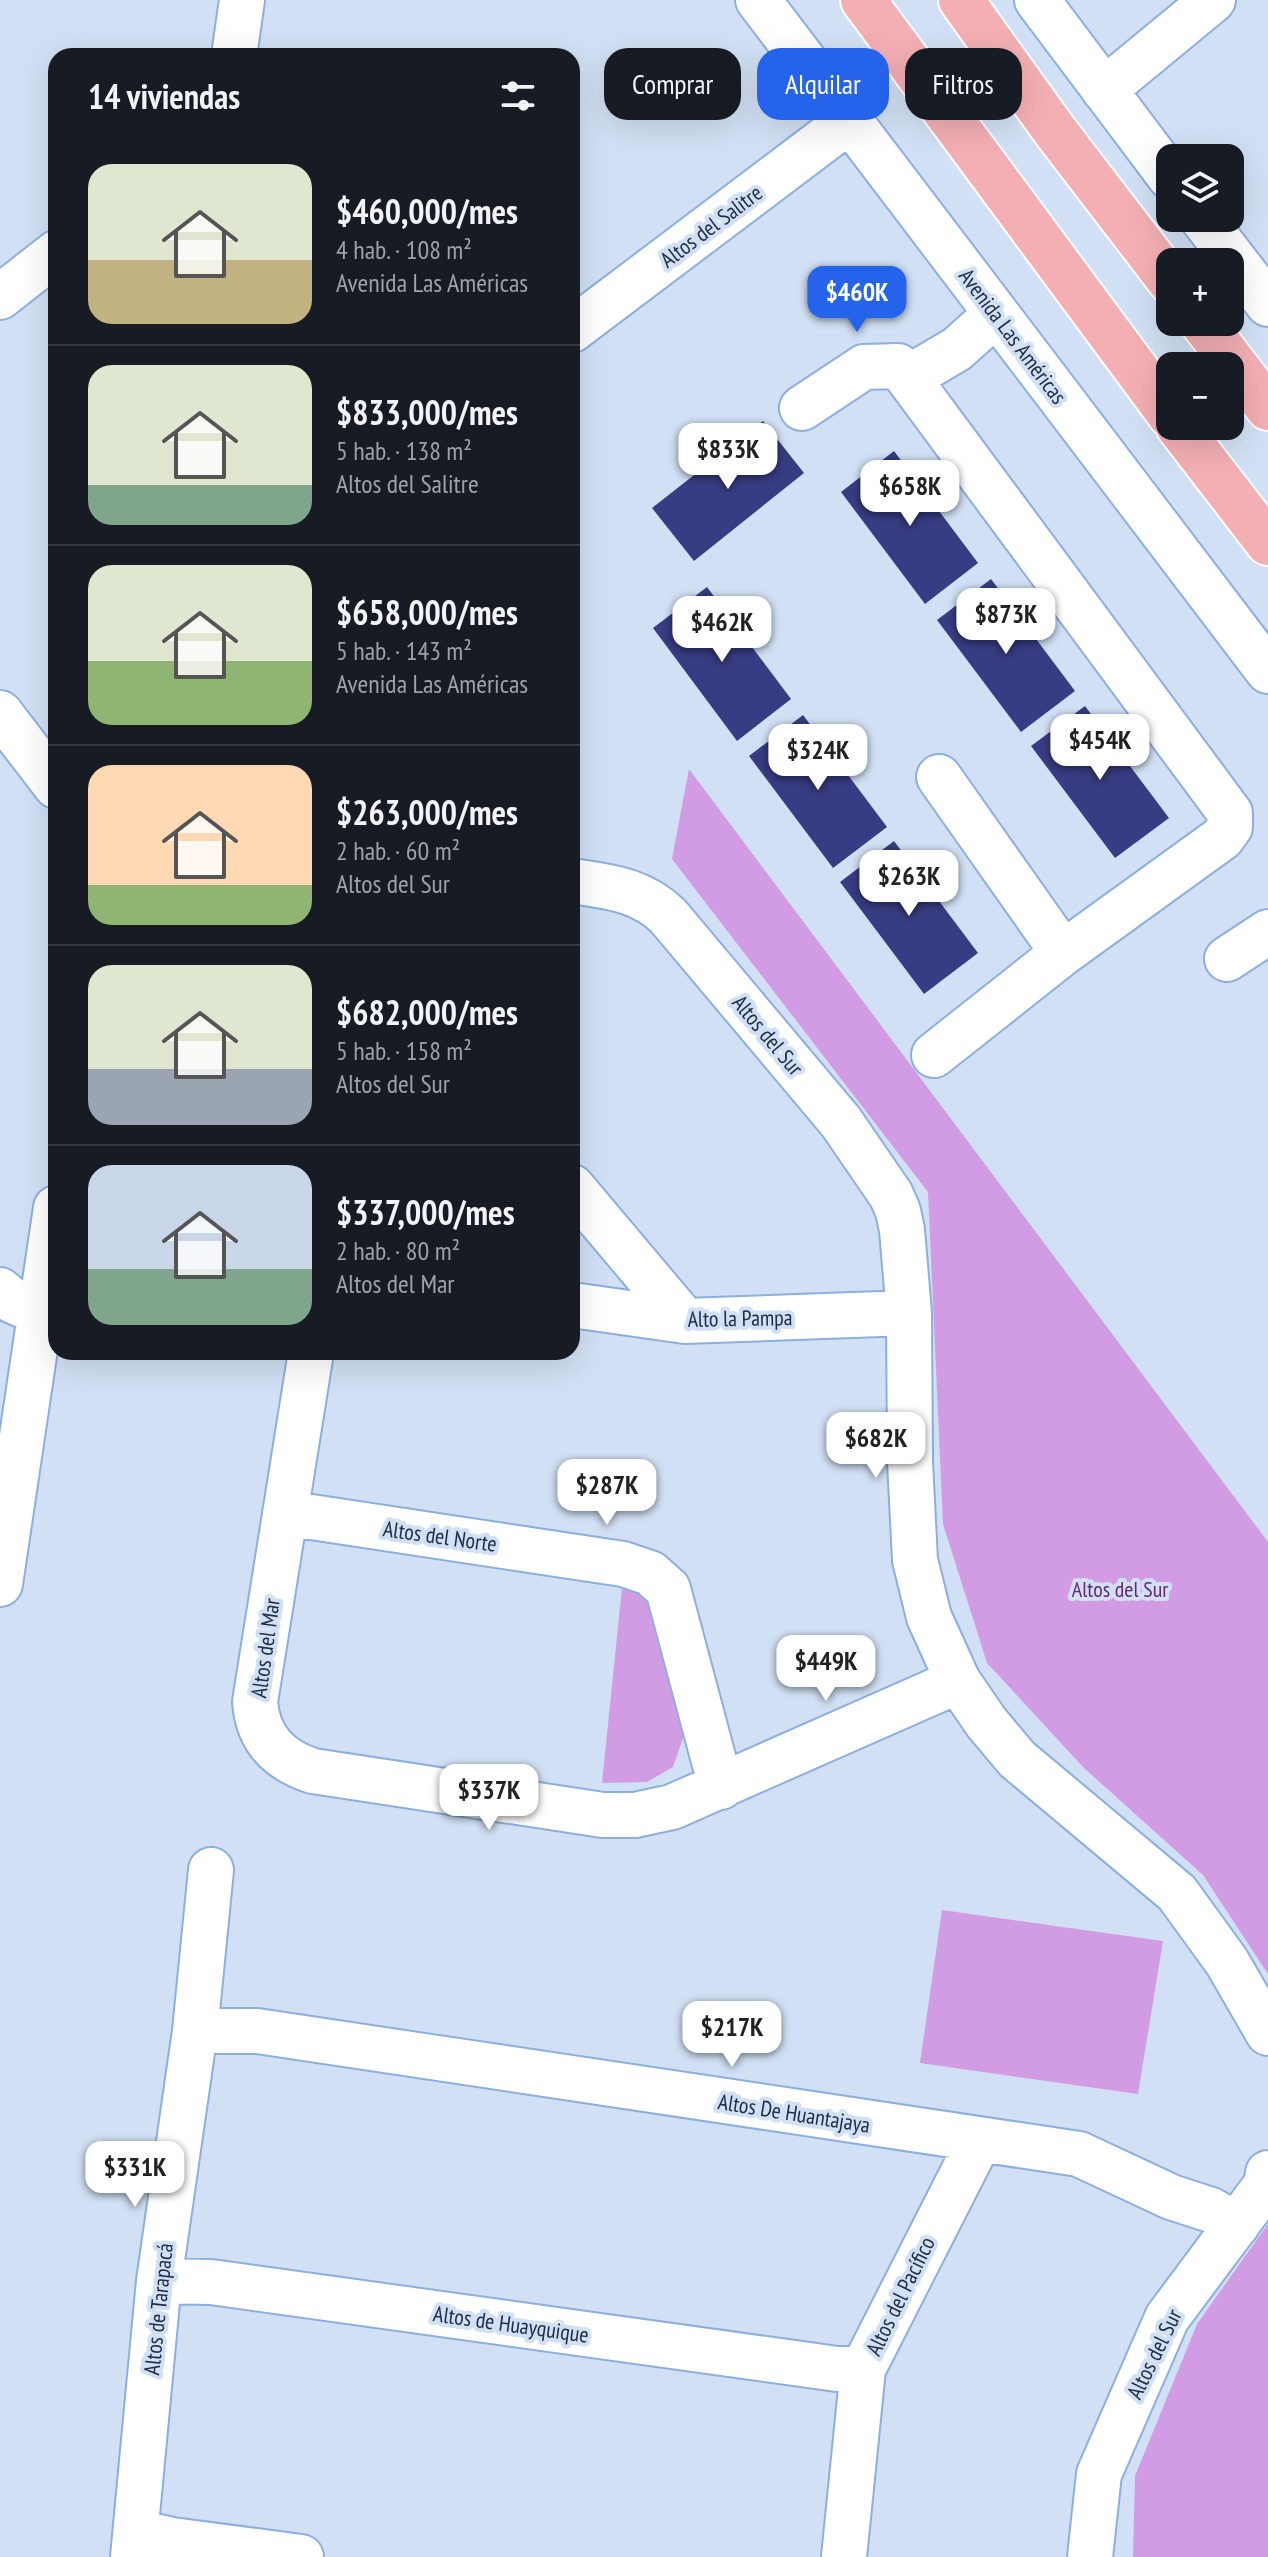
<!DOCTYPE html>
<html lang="es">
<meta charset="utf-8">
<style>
:root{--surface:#171b24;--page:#242831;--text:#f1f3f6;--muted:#9ea1a6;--line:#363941;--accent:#2563eb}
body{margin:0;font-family:"PT Sans Narrow",sans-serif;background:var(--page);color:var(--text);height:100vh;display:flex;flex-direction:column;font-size:30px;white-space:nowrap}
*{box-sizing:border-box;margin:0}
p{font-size:26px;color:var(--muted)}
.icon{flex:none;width:44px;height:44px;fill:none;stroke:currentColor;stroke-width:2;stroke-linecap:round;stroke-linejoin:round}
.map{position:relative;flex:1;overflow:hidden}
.side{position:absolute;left:48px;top:48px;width:532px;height:1312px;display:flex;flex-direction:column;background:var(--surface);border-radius:24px;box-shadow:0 8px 32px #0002}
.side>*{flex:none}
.top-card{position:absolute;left:604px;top:48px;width:544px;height:72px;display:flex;gap:16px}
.fabs{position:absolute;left:1156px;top:144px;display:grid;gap:16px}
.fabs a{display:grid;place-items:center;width:88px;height:88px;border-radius:16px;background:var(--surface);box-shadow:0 8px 32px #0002;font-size:40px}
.price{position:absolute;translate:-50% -68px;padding:0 18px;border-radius:16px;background:#fff;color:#222;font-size:26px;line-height:52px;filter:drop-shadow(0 2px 4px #0008)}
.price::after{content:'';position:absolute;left:50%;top:48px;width:24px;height:18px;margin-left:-12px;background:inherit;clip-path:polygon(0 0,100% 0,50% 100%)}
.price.active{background:var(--accent);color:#fff}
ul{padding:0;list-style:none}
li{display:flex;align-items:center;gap:24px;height:200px;padding:0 40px}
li+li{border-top:2px solid var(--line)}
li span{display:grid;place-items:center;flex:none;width:224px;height:160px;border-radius:24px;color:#555}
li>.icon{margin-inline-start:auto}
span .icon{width:96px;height:96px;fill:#fffc;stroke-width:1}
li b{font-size:34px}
h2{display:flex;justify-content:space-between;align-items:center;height:96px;padding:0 40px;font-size:34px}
.chip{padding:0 28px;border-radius:24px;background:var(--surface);box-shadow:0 8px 32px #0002;font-size:28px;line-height:72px}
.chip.active{background:var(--accent);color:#fff}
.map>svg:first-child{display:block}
.green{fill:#d19ce3}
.building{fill:#383c82}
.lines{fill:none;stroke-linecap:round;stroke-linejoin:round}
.minor-casing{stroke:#8cafe0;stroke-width:48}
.major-casing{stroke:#fff;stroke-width:48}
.minor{stroke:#fff;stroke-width:44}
.major{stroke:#f3afb4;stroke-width:44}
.labels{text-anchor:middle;stroke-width:8;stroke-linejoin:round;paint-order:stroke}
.street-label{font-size:22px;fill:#202e42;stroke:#d1e0f4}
.park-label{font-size:22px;fill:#652579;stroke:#d1e0f4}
</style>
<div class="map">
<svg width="1268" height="2557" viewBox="0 0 1268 2557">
<rect width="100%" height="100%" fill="#d1e0f4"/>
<!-- green -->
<path class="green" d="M689 769 1268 1542V1974L1203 1875 1084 1768 987 1663 943 1524 928 1192 672 859Z
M622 1588 647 1596 684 1735 673 1767 647 1782 602 1783Z
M942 1910 1163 1941 1138 2094 920 2063Z
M1268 2224V2557H1133L1135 2476 1197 2324Z"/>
<!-- building -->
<path class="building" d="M763 421 804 473 694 561 652 508Z
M894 451 978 563 925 604 841 492Z
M991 579 1075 691 1021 732 937 620Z
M707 587 791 699 737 741 653 628Z
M1085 706 1169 818 1115 858 1031 746Z
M803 715 887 827 833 868 749 756Z
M894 841 978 953 924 994 840 882Z"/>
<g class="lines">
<!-- minor casing -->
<g class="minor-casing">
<path id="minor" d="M758 0 1268 671
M1037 0 1170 177
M234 56 242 0
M1104 90 1213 0
M1202 218 1268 304
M0 297 56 253
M572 330 849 121
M802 408 864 367 898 366 908 378
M0 713 56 786
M939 777 1063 953
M572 881C609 887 640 889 668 916L841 1122 891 1195 898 1211 902 1230 909 1313 910 1462 915 1560 929 1617 958 1681 986 1722 1017 1759 1177 1893 1227 1962 1268 2033
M1227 959 1268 932
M934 1055 1063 953 1222 838 1230 827V813L908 378 957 349 996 314
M572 1187 685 1321
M0 1290 13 1301 40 1313
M572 1305 685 1321 909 1313
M311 1352 255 1702C258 1739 279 1760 313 1771L603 1815H635L672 1807 958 1681
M285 1513 623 1564 650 1573 668 1589 721 1787
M0 1584 56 1208
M195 2031H257L1079 2154 1171 2197 1211 2210 1237 2225
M159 2281 211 2282 837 2369H863
M136 2532 172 2540 301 2557
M133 2557 159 2281 195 2031 211 1870
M844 2557 863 2369 979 2141
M1090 2557 1099 2474 1167 2318 1266 2185 1268 2173"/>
</g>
<!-- major casing -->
<g class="major-casing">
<path id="major" d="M863 0 1170 415
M961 0 1055 131 1170 281
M1202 322 1268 408
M1178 426 1268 543"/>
</g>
<!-- minor -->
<use href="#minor" class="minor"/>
<!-- major -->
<use href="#major" class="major"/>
</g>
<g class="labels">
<!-- street labels -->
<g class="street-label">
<text transform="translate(711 226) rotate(-37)" y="8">Altos del Salitre</text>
<text transform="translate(1013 336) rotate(53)" y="8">Avenida Las Américas</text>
<text transform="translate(768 1035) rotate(50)" y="8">Altos del Sur</text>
<text transform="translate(740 1318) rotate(-1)" y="8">Alto la Pampa</text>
<text transform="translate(440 1536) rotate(8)" y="8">Altos del Norte</text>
<text transform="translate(265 1648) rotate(-82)" y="8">Altos del Mar</text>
<text transform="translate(794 2113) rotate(9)" y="8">Altos De Huantajaya</text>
<text transform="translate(900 2296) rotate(-64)" y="8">Altos del Pacífico</text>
<text transform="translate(158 2309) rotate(-84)" y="8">Altos de Tarapacá</text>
<text transform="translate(511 2324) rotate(8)" y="8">Altos de Huayquique</text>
<text transform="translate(1154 2354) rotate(-64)" y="8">Altos del Sur</text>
</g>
<!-- park labels -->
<g class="park-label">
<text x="1120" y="1597">Altos del Sur</text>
</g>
</g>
</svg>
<div class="fabs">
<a><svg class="icon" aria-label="layers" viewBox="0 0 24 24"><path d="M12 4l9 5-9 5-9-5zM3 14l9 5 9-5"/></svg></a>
<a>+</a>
<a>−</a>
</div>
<b class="price active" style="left:857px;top:334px">$460K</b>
<b class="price" style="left:728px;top:491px">$833K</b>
<b class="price" style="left:910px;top:528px">$658K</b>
<b class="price" style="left:1006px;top:656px">$873K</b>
<b class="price" style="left:722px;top:664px">$462K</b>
<b class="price" style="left:1100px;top:782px">$454K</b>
<b class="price" style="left:818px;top:792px">$324K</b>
<b class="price" style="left:909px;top:918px">$263K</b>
<b class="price" style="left:876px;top:1480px">$682K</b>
<b class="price" style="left:607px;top:1527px">$287K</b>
<b class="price" style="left:826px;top:1703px">$449K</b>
<b class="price" style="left:489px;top:1832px">$337K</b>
<b class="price" style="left:732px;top:2069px">$217K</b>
<b class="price" style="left:135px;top:2209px">$331K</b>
<div class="top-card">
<a class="chip">Comprar</a>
<a class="chip active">Alquilar</a>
<a class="chip">Filtros</a>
</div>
<section class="side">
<h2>14 viviendas<svg class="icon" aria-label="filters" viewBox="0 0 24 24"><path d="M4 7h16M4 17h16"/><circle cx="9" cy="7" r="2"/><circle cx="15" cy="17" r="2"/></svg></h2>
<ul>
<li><span style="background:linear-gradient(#dfe7d0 60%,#c2b280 0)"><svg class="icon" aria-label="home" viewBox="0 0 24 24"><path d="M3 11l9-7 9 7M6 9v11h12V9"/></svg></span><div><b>$460,000/mes</b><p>4 hab. · 108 m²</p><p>Avenida Las Américas</p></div></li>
<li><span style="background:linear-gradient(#dfe7d0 75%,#7fa58c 0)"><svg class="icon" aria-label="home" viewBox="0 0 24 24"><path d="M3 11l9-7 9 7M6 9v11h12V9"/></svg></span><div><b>$833,000/mes</b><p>5 hab. · 138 m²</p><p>Altos del Salitre</p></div></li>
<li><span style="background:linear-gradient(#dfe7d0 60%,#8fb573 0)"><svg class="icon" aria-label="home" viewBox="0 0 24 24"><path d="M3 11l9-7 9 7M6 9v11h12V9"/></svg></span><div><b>$658,000/mes</b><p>5 hab. · 143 m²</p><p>Avenida Las Américas</p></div></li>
<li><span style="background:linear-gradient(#ffd9b3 75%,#8fb573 0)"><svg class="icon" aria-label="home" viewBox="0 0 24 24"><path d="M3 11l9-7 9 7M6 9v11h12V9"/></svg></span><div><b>$263,000/mes</b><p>2 hab. · 60 m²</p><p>Altos del Sur</p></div></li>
<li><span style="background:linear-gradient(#dfe7d0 65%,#9aa5b1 0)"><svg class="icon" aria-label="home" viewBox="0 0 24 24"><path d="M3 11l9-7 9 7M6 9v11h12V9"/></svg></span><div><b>$682,000/mes</b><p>5 hab. · 158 m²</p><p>Altos del Sur</p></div></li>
<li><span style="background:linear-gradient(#c9d6e8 65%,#7fa58c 0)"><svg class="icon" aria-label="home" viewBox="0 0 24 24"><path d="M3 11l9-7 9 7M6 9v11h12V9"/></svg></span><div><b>$337,000/mes</b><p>2 hab. · 80 m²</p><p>Altos del Mar</p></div></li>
</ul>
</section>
</div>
